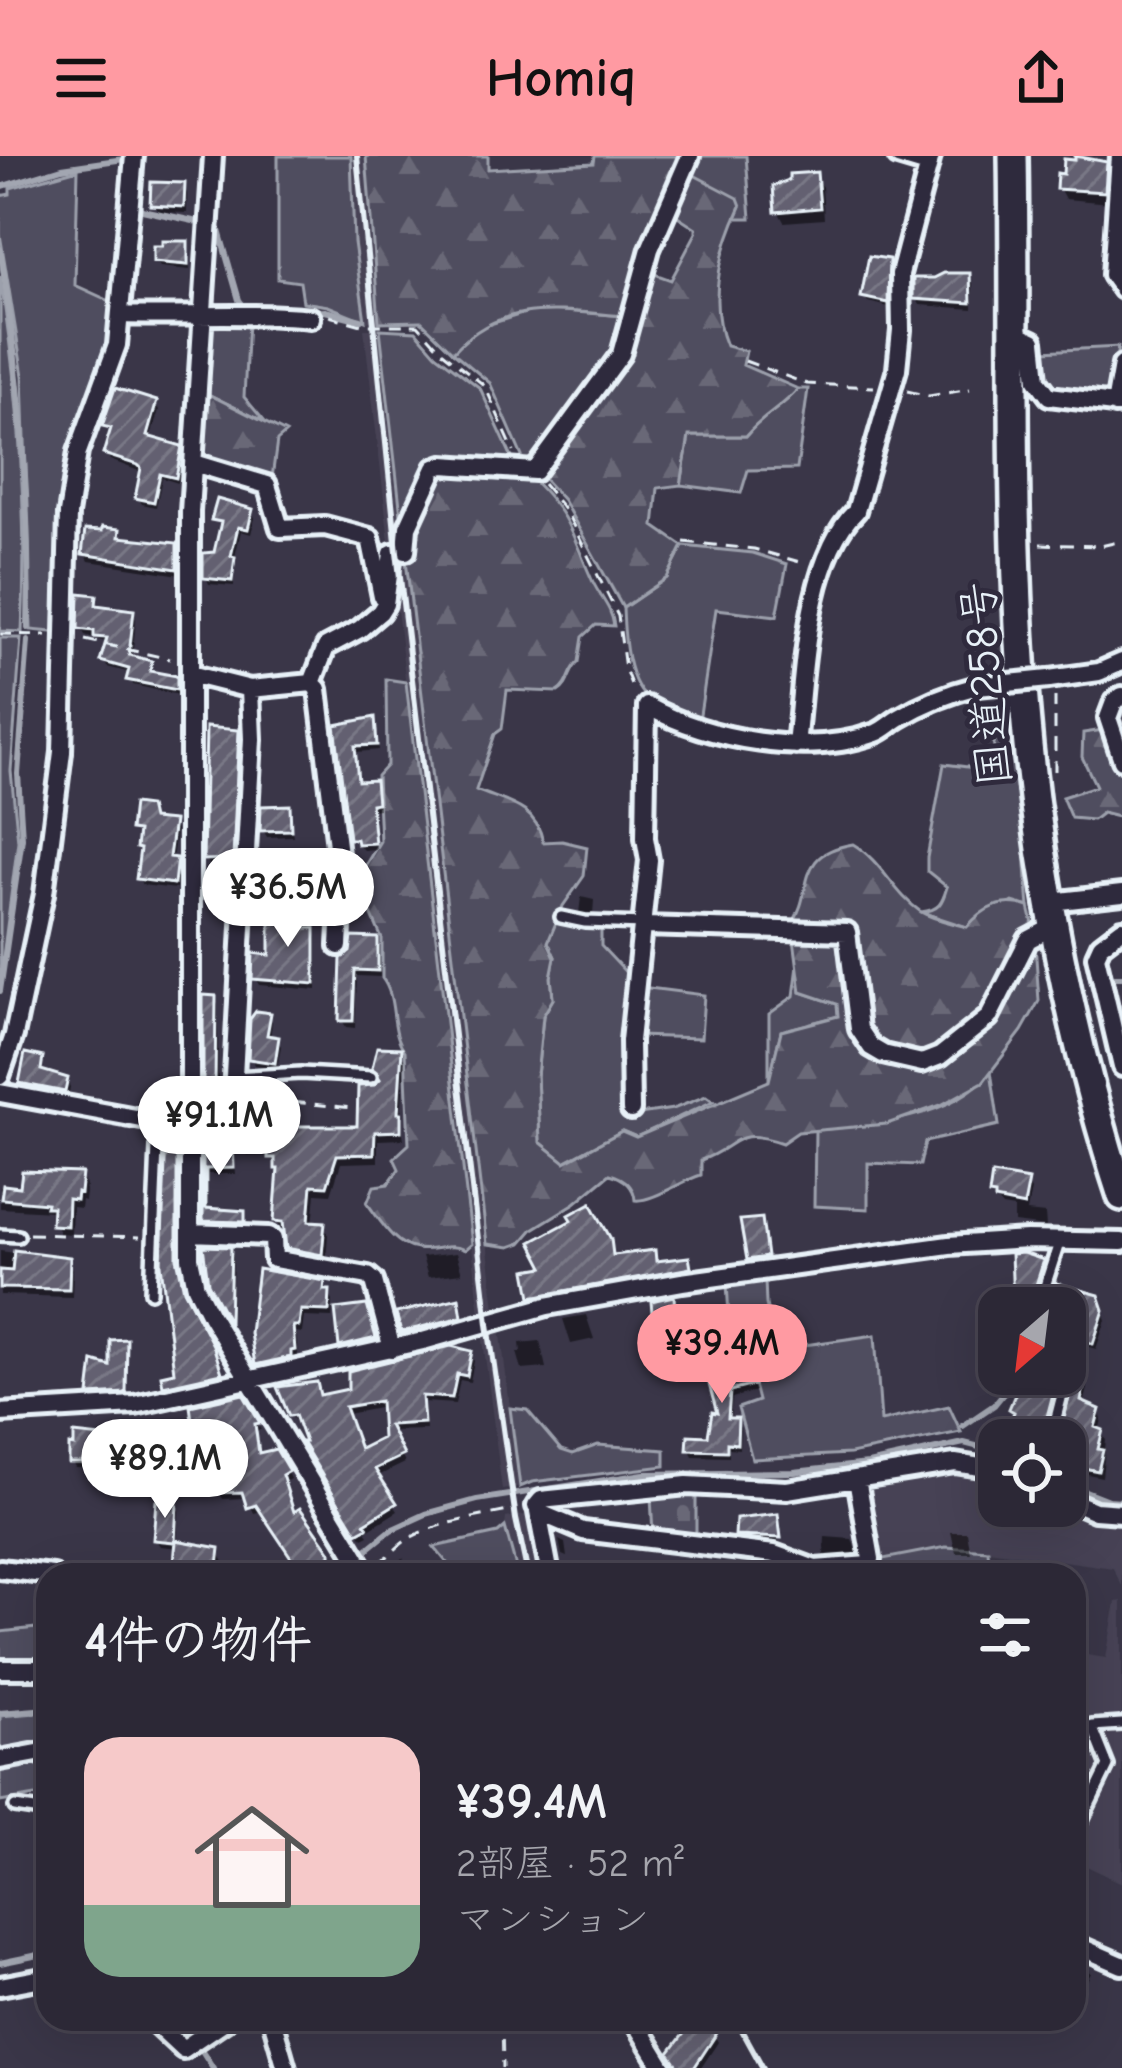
<!DOCTYPE html>
<html lang="ja">
<meta charset="utf-8">
<style>
:root{--surface:#2c2836;--page:#383442;--text:#f1f3f6;--muted:#a6a6ad;--line:#484451;--accent:#ff9aa2}
body{margin:0;font-family:"Comic Neue","Klee One",sans-serif;background:var(--page);color:var(--text);height:100vh;display:flex;flex-direction:column;font-size:45px;white-space:nowrap}
*{box-sizing:border-box;margin:0}
p{font-size:39px;color:var(--muted)}
.icon{flex:none;width:66px;height:66px;fill:none;stroke:currentColor;stroke-width:2;stroke-linecap:round;stroke-linejoin:round}
.map{position:relative;flex:1;overflow:hidden}
.side{position:absolute;left:36px;top:1407px;width:1050px;height:468px;display:flex;flex-direction:column;background:var(--surface);border-radius:36px;box-shadow:0 12px 48px #0002,0 0 0 3px var(--line)}
.side>*{flex:none}
.needle{width:78px;rotate:208deg}
.buttons{position:absolute;left:978px;top:1131px;display:grid;gap:24px}
.buttons a{display:grid;place-items:center;width:108px;height:108px;border-radius:24px;background:var(--surface);box-shadow:0 12px 48px #0002,0 0 0 3px var(--line);font-size:60px}
.price{position:absolute;translate:-50% -102px;padding:0 27px;border-radius:42px;background:#fff;color:#222;font-size:39px;line-height:78px;filter:drop-shadow(0 3px 6px #0008)}
.price::after{content:'';position:absolute;left:50%;top:72px;width:36px;height:27px;margin-left:-18px;background:inherit;clip-path:polygon(0 0,100% 0,50% 100%)}
.price.selected{background:var(--accent);color:#111}
ul{padding:0;list-style:none}
li{display:flex;align-items:center;gap:36px;height:300px;padding:0 48px}
li+li{border-top:3px solid var(--line)}
li span{display:grid;place-items:center;flex:none;width:336px;height:240px;border-radius:36px;color:#555}
li>.icon{margin-inline-start:auto}
span .icon{width:144px;height:144px;fill:#fffc;stroke-width:1}
li b{font-size:51px}
h2{display:flex;justify-content:space-between;align-items:center;height:144px;padding:0 48px;font-size:51px}
header{display:flex;justify-content:space-between;align-items:center;height:156px;padding:0 48px;background:var(--accent);color:#111;font-size:54px;font-weight:700}
.map>svg:first-child{display:block}
.built{fill:#464354}
.green{fill:#504e5f;stroke:#9ca0ac;stroke-width:3}
.forest{fill:url(#forest-firs);stroke:#9ca0ac;stroke-width:3}
.cemetery{fill:url(#cemetery-stones);stroke:#9ca0ac;stroke-width:3}
.shadow{fill:#0007;fill-rule:evenodd}
.lines{fill:none;stroke-linecap:round;stroke-linejoin:round}
.stream{stroke:#a2a6b1;stroke-width:6}
.building{fill:url(#building-hatch);stroke:#e8f1f8;stroke-width:3;fill-rule:evenodd}
.service-casing{stroke:#e8f1f8;stroke-width:18}
.minor-casing{stroke:#e8f1f8;stroke-width:26}
.trunk-casing{stroke:#e8f1f8;stroke-width:36}
.path{stroke:#e8f1f8;stroke-width:3;stroke-dasharray:12 9;stroke-linecap:butt}
.service{stroke:#2f2a3d;stroke-width:9}
.minor{stroke:#2f2a3d;stroke-width:16}
.trunk{stroke:#2f2a3d;stroke-width:27}
.rail{stroke:#e8f1f8;stroke-width:6}
.minor-bridge-casing{stroke:#e8f1f8;stroke-width:26;stroke-linecap:butt}
.minor-bridge{stroke:#2f2a3d;stroke-width:16}
.labels{text-anchor:middle;stroke-width:10;stroke-linejoin:round;paint-order:stroke}
.street-label{font-size:45px;fill:#e8f1f8;stroke:#2f2a3d}
</style>
<header><svg class="icon" aria-label="menu" viewBox="0 0 24 24"><path d="M4 6h16M4 12h16M4 18h16"/></svg>Homiq<svg class="icon" aria-label="share" viewBox="0 0 24 24"><path d="M12 15V3M7 8l5-5 5 5M5 13v7h14v-7"/></svg></header>
<div class="map">
<svg width="1122" height="1912" viewBox="0 0 1122 1912">
<defs>
<pattern id="forest-firs" width="22" height="20" patternUnits="userSpaceOnUse" patternTransform="scale(3)"><rect width="22" height="20" fill="#504e5f"/><path d="M5 1l3.5 6h-7zM16 11l3.5 6h-7z" fill="#696877"/></pattern>
<pattern id="cemetery-stones" width="16" height="16" patternUnits="userSpaceOnUse" patternTransform="scale(3)"><rect width="16" height="16" fill="#504e5f"/><path d="M2 7V4a2 2 0 0 1 4 0v3zM10 15v-3a2 2 0 0 1 4 0v3z" fill="#696877"/></pattern>
<pattern id="building-hatch" width="6" height="6" patternUnits="userSpaceOnUse" patternTransform="scale(3)"><rect width="6" height="6" fill="#636171"/><path d="M-1 1l2-2M0 6l6-6M5 7l2-2" fill="none" stroke="#797886"/></pattern>
</defs>
<rect width="100%" height="100%" fill="#3a3648"/>
<filter id="ink" filterUnits="userSpaceOnUse"><feTurbulence type="fractalNoise" baseFrequency=".00833" numOctaves="2"/><feDisplacementMap in="SourceGraphic" scale="24" xChannelSelector="R" yChannelSelector="G"/><feConvolveMatrix kernelMatrix="1 2 1 2 8 2 1 2 1" color-interpolation-filters="sRGB"/></filter>
<g filter="url(#ink)">
<!-- built -->
<path class="built" d="M351 0H366L379 166 365 165 354 86Z
M364 173H380L496 1161 481 1166Z
M500 1171 520 1331 502 1334 482 1176Z
M954 1311 999 1318V1350H1065L1122 1361V1430L1113 1412 988 1394 945 1391 883 1403 878 1400 862 1327Z
M524 1359 530 1363 542 1419H518L505 1371 506 1362Z
M1122 1445V1727L1074 1704V1497L1106 1502 1116 1446Z"/>
<!-- green -->
<path class="green" d="M278 0H351L354 86 365 165 328 150 303 146 300 126 278 123Z
M699 0H746L751 62H736L741 50 692 18Z
M78 13 75 129 114 147 111 192 73 294 63 477 31 474 23 220 0 78V40L10 38V32Z
M0 120C19 238 28 356 22 476L0 475Z
M538 153 625 160 618 189 606 211 531 308 524 305 490 227 453 196 474 173Z
M248 165 244 241 265 266 206 237 210 167Z
M380 173 416 175 436 198 480 232 514 306 430 309 423 317 403 377Z
M1118 191 1110 239 1053 236 1044 223 1043 195Z
M798 233H808L797 313 748 314 741 337 681 329 689 280H746C762 260 782 252 798 233Z
M683 390 753 397 787 408 777 460 716 453 699 565C684 559 665 555 652 546 626 530 624 479 623 452L667 422Z
M0 482H21L11 615 18 685 0 825Z
M996 571C1024 594 1025 712 1029 751L1013 746 967 771 921 756C939 754 942 748 947 731L927 715V702L944 608 991 614Z
M556 765 601 773V790L632 823 626 960 673 953 706 940 713 945 636 981 622 975 564 1006 540 986 537 920 543 860 553 843 551 821 555 801 548 786Z
M798 810 801 836 837 848 839 860 781 875 769 925V858L794 840Z
M641 831 704 839 701 882 636 880Z
M991 915 999 969 925 986 920 1009 868 1007V1053L814 1050 815 974C871 970 954 962 991 915Z
M765 1123 766 1148 776 1193 875 1179 881 1265 949 1250 961 1276 850 1298 752 1303 738 1252 758 1245 745 1192 731 1189 727 1128Z
M510 1252 527 1254 561 1294 573 1298 598 1289 665 1294V1310L532 1326 520 1331Z
M505 1371 518 1419H457L434 1391 498 1377Z
M946 1391 988 1394 990 1419H874L883 1403Z
M48 1460V1506L0 1507V1476L36 1472Z
M48 1556V1587L0 1594V1560Z
M48 1604V1638L0 1646V1611Z"/>
<!-- forest -->
<path class="forest" d="M366 0H488V13L594 7 595 0H681L655 58 625 160C559 155 503 142 453 196L421 165 379 166Z
M692 18 738 42 741 50C721 93 707 145 726 190L746 195 743 209 798 233C782 252 762 260 746 280H689L681 329 658 332 654 370 683 390 667 422 623 452 563 344 543 322V315L629 197 652 117 671 124 696 77V72L673 57Z
M206 237 286 277 277 285 272 322 201 303Z
M443 314 527 319 533 324C573 364 571 378 593 426 600 441 612 452 614 470L596 469 583 481 579 506C568 514 571 528 558 536L507 534 502 573 495 578 476 634C506 647 536 649 543 686L562 685 587 691 584 720 563 750 548 786 555 801 551 821 553 843 543 860 537 920 540 986 565 1006 622 975 636 981 769 925 781 875 838 860 837 848 801 836 792 768C815 733 793 698 853 688 882 705 893 737 921 756 934 764 953 767 967 771 984 751 1003 742 1029 751L1034 772 1039 845 1022 875 983 926 941 949 887 968 798 976 782 987C733 970 740 990 701 1004V1019C681 1025 652 1046 635 1044 634 1029 624 1022 610 1018L575 1047 533 1073 521 1087 510 1091 487 1088 406 404 411 373Z
M386 523 406 526 472 1088 465 1094C449 1086 435 1096 417 1093 394 1090 380 1064 367 1047L374 1030 388 1028 399 1013 394 1002 409 988 405 895C389 874 398 842 382 822V783L370 755 363 713 380 685 377 620 387 609Z
M1104 574 1122 612V662L1102 657 1093 664 1071 662 1062 641 1096 630 1082 601 1083 577Z"/>
<!-- cemetery -->
<path class="cemetery" d="M696 1339V1382L653 1378 651 1341Z"/>
<!-- shadow -->
<path class="shadow" d="M1105 9 1112 21 1110 47 1065 43 1059 32Z
M815 20 822 31 824 63 784 66 778 55Z
M183 30 187 37V57L158 56 154 49Z
M187 88 190 114 160 111 156 105Z
M887 106 890 112 889 151 868 146 864 141Z
M969 120 973 127V153L920 149 916 142Z
M155 248 159 254 150 284 180 292 183 299 178 327 162 322 156 351 142 348 138 341 144 317 110 304 106 298 113 277 106 269Z
M251 355 255 362 251 378 241 375 234 405V430L209 428 206 421 223 371 215 364Z
M119 376 123 385 175 390 180 397V419L89 405 85 398Z
M95 442 99 453 132 457 136 463 132 503 150 508 153 519 175 523 179 539 133 529 131 517 107 511 104 505 108 487 85 479 81 472Z
M374 564 379 594 357 596 360 628 374 627 377 633 379 653 372 654 376 693 363 694 352 682 338 571Z
M237 577 241 584 235 709 210 710 206 703Z
M288 652 293 680 267 681 263 674Z
M148 653 153 666 172 668 176 674 172 704 179 710 176 733 142 729 139 723 141 680 133 673Z
M306 717H325L331 738 310 739Z
M581 741 594 744 593 758 579 757Z
M303 756 307 775H313L317 782V834L259 829 255 822Z
M376 785 380 792V821L357 820 355 872 346 871 342 864 344 804Z
M214 843 218 849V936L210 934 206 927Z
M269 860 272 866 270 883 277 884 281 890 277 912 254 909 251 902Z
M400 895 405 904 401 964 404 983 378 984V1006L341 1007 331 1038 316 1037 313 1069H323L328 1078 326 1106 295 1101 287 1074 282 1073 277 1065 280 1017 270 999 249 1000 244 991 360 973 375 932Z
M41 903 44 918 66 924 70 931 68 942 26 934 22 927Z
M176 984 179 990V1110L185 1143 215 1198 223 1223 169 1235 166 1229 177 1219Z
M232 987 236 1018H208V1055L244 1058 247 1072 210 1071 206 1064V988Z
M80 1020 86 1029 84 1045 81 1044 80 1052 72 1051 71 1078 59 1077 52 1055 0 1052V1031L23 1034Z
M1027 1027 1031 1034 1027 1056 1045 1058 1046 1071 1014 1067V1053L1002 1051 992 1039Z
M590 1051 614 1102 653 1097 657 1108 688 1104 693 1118 537 1147 534 1140 549 1113 576 1065Z
M760 1065 768 1106 753 1109 750 1103Z
M229 1094 233 1100 231 1163 211 1126Z
M0 1095 68 1104 73 1113 72 1141 0 1139Z
M456 1097 462 1117 428 1121 422 1101Z
M1042 1106 1049 1118 1038 1152H1019L1016 1145Z
M323 1128 333 1145 332 1162 304 1161 302 1177 296 1176 298 1202H293L294 1209 263 1216 253 1177Z
M673 1144 679 1208H667L658 1190Z
M457 1145 464 1168 407 1181 403 1175Z
M1101 1150 1106 1164 1096 1193 1086 1190 1073 1221 1065 1218V1152H1049Z
M369 1158 377 1188 345 1195 342 1190Z
M586 1159 594 1183 571 1188 563 1163Z
M540 1185 546 1212 522 1214 517 1196H521L520 1187Z
M125 1186 127 1241 95 1243 92 1238 113 1214Z
M470 1198 474 1205 470 1226 460 1224 455 1248 424 1246 426 1274 389 1275 405 1307 376 1321 398 1355 366 1375 369 1379 363 1382 306 1288 301 1265 296 1266 291 1259 316 1229 321 1242ZM384 1251 385 1284 360 1296 347 1258Z
M726 1213 748 1214 755 1235 732 1242 730 1265H736L740 1272 739 1293 729 1292V1301L693 1300 690 1294 710 1283 721 1260Z
M1025 1218H1052L1046 1225 1057 1239 1046 1284H1007L1016 1260 1012 1253Z
M1084 1225 1088 1232 1084 1249 1098 1255 1102 1263 1099 1276 1106 1284 1102 1321 1073 1315 1065 1309V1284H1060Z
M241 1241 261 1274H257L261 1300 287 1316 290 1323 284 1326 294 1359 299 1356 333 1410 320 1419H294L296 1404 262 1355 254 1357 247 1342 223 1343 204 1311 199 1312 195 1305Z
M100 1284 106 1313 75 1312 72 1306Z
M175 1349 179 1355 177 1387 218 1395 224 1406 223 1419H177L179 1392 160 1390 156 1384Z
M776 1365 779 1388 742 1387 738 1379Z
M951 1376H967L971 1397H956Z
M825 1381 852 1383 859 1403 828 1406 824 1399Z
M559 1384 565 1387 567 1401 562 1399Z
M403 1402 413 1417 383 1419 382 1417Z
M1009 1408 1015 1419H995L994 1410Z
M1074 1442 1078 1450 1076 1479H1074Z
M1074 1635 1084 1648 1074 1670Z
M1074 1805 1091 1817 1074 1848Z
M714 1879 718 1886 701 1912H680Z"/>
<g class="lines">
<!-- stream -->
<path class="stream" d="M0 31 62 12 124 3
M134 47 142 54 198 66
M218 71 239 144 245 152
M0 93C20 220 31 345 28 472
M312 156 325 155 361 164
M1115 821H1122
M0 835 22 682 18 618 28 485
M1044 1152 1055 1116
M963 1270 994 1249 1019 1218
M1065 1327 1108 1344 1122 1345
M336 1419 391 1374 426 1358 477 1344 644 1318 794 1316 868 1308 964 1287 999 1296
M0 1557 48 1553
M0 1807 48 1797
M180 1863 192 1879
M201 1893 213 1912"/>
</g>
<!-- building -->
<path class="building" d="M1075 0 1107 6 1105 36 1056 33 1057 17 1063 18 1064 3 1075 4Z
M817 16 820 52 775 56 773 30 789 24V18Z
M151 26 185 27 184 51 150 49Z
M162 85H188V109L153 106V90H162Z
M869 100 889 103 888 147 861 141Z
M944 117H970L971 147 913 143V122H934Z
M115 232 157 245 147 280 182 290 176 322 160 318 154 346 135 342 141 312 138 309 103 298 111 272 102 270Z
M217 343 253 353 248 373 238 371 231 400 235 401 232 425 203 422V397L214 396 221 366 211 364Z
M102 371 120 373 119 381 177 387V413L82 398 85 374 102 375Z
M79 437 97 439 96 449 134 454 129 499 152 505 150 515 177 520V534L126 524 129 513 100 505 107 482 94 481V475L78 473Z
M375 561 377 589 355 590 358 625 375 624 377 647 371 648 375 687 357 688 356 683H349L335 569Z
M206 571 239 574 233 703 203 704Z
M133 648 149 650 152 663 174 665 169 701 177 702 174 728 136 723 140 693 136 692 138 675 130 674Z
M290 649 291 674 260 675 261 650Z
M270 753H305V772H315V828L252 823 253 797 270 799Z
M352 781 378 782V815L355 814 353 865H339L341 802 350 796Z
M203 839 216 840 215 930 203 928Z
M256 855 271 857 267 879 279 881 275 907 248 903 250 863Z
M377 891 402 892 398 957H401V975L375 976 374 998 337 999 327 1030 312 1029 309 1065 325 1066 322 1099 286 1092 283 1066 274 1065 278 1013H275V1002H268V991L241 992 240 973 244 970H357L358 930 374 929 380 923 372 912Z
M25 897 43 901 41 914 68 922 65 936 19 927Z
M166 981H177V1102L184 1134 213 1189 222 1217 163 1230 161 1219 174 1216 161 1108Z
M233 984 234 1012 206 1013V1052L245 1055V1066L203 1065V985Z
M22 1015 82 1017 80 1037 77 1036 76 1044 68 1043 67 1070 51 1069 52 1051H46L47 1047 1 1043 3 1029 20 1031Z
M992 1018 1029 1024 1024 1050 995 1044V1040L989 1039Z
M591 1047 611 1083 613 1099 655 1094 656 1105 689 1101 691 1112 531 1141 526 1114 544 1111 531 1086 572 1064 569 1059Z
M762 1062 767 1101 747 1104 740 1064Z
M203 1090 231 1091 229 1166 208 1127Z
M14 1094 70 1101 69 1133 0 1132V1114L12 1115Z
M1023 1097 1044 1104 1029 1151 1013 1146 1011 1098Z
M258 1113 325 1125 324 1134H330L329 1155 301 1154 299 1170H293L295 1194 291 1195V1201L255 1209 250 1177Z
M1056 1127 1099 1139 1104 1154 1093 1188 1082 1184 1070 1215 1065 1213V1152H1047Z
M674 1140 678 1203H661V1191H655L651 1145Z
M459 1142 462 1161 401 1176 396 1157Z
M367 1149 376 1182 339 1191 335 1153Z
M127 1183 126 1237 89 1239 93 1205 110 1210V1184Z
M451 1190 472 1195 467 1220 457 1218 452 1242 422 1240 424 1267 389 1269 404 1299 375 1313 397 1347 365 1367 368 1371 357 1377 302 1286H305L295 1259 289 1260 277 1231 317 1226 320 1239 348 1233V1215ZM380 1245 382 1282 360 1293 345 1251Z
M724 1204 726 1210 746 1204 754 1229 730 1235 728 1262H738L737 1288 727 1287V1295L687 1294 688 1279 708 1280 712 1256 717 1257 704 1210Z
M1074 1220 1086 1222 1081 1245 1100 1253 1095 1271 1103 1274 1098 1293 1103 1294 1098 1315 1065 1308 1071 1284H1059Z
M1021 1224 1053 1238 1043 1276 1045 1284H1002L1014 1256 1009 1253Z
M243 1238 260 1267 255 1268 259 1297 276 1293 289 1315 282 1319 294 1356 300 1352 331 1396V1401L309 1419H292L284 1409 292 1403 256 1349 247 1352 242 1336 217 1337 216 1329 208 1327 207 1316H202L201 1305 193 1306 185 1266 192 1264 190 1250Z
M74 1278 102 1281 104 1307H69V1289L74 1290Z
M156 1345 177 1346 175 1386 153 1384Z
M778 1358 781 1382 735 1380 736 1363Z
M176 1384 220 1392 217 1419 173 1418Z
M695 1863 717 1877 694 1912H679L669 1897Z"/>
<g class="lines">
<!-- service casing -->
<g class="service-casing">
<path id="service" d="M561 761 585 766 644 768
M234 921 301 917 371 921
M0 1079 18 1080
M151 1136 158 967
M1038 1152 1060 1084
M1051 1218 1066 1223 1052 1278
M15 1651 48 1656
M1074 1680 1108 1610 1092 1570 1122 1568"/>
</g>
<!-- minor casing -->
<g class="minor-casing">
<path id="minor" d="M213 0 190 356V1102L196 1131 210 1159 367 1419
M898 0 928 9
M1120 0 1112 119 1122 133
M120 159C184 161 248 156 311 162
M1016 177 1033 185 1037 224 1049 240 1122 249
M1115 249 1122 209
M194 307 267 329 280 372 325 370 370 382 382 441
M406 395 408 371 435 312 443 309 535 315 621 198 650 93 690 0
M190 518 250 533 312 527 326 491 360 473 380 456 385 448 392 397
M1049 523 1099 516 1122 506
M312 527 318 533 342 731 339 790
M1122 540 1114 546 1108 562 1122 604
M796 589C804 522 805 404 856 355L897 213 901 174 900 118 931 0
M1051 746 1122 738
M644 770 847 776 859 873 871 891 883 898 922 907 940 900 989 861 1028 784 1056 769
M1122 773 1101 789 1096 800 1122 911
M0 920 14 879 44 738 62 596 68 358 78 296 117 189 134 0
M0 937 158 966H190
M190 954 228 948 233 939 252 583 250 533
M631 954 630 885 649 704 645 682 647 550C710 584 807 602 876 577 884 574 891 567 899 562 924 547 950 537 977 530
M190 1077 269 1080 273 1083 274 1103 368 1120 374 1125 392 1193
M0 1257 135 1249 423 1185 547 1150 682 1126 949 1089 1027 1084 1122 1086
M1065 1342 1095 1355 1122 1357
M536 1350 541 1344 687 1329 787 1334 955 1307 999 1314
M0 1413 52 1419
M550 1419 538 1356 583 1375 774 1398 815 1413 869 1409 871 1403 857 1323
M0 1513H48
M0 1604 48 1595
M1074 1788 1122 1809
M0 1830 48 1821
M151 1863 183 1893 227 1863
M272 1863 286 1912
M633 1863 663 1912"/>
</g>
<!-- trunk casing -->
<g class="trunk-casing">
<path id="trunk" d="M1013 0C1016 185 1009 372 1025 557 1038 713 1073 891 1122 1040"/>
</g>
<!-- path -->
<path class="path" d="M329 160 362 169H418L443 196 485 230 514 296
M745 205 807 228 874 231
M907 235 929 240 970 233
M543 328 567 357 618 460 625 513 634 536
M684 386 754 393 803 407
M1040 388 1101 390 1122 385
M0 478 46 479
M85 484 170 503
M1055 541V615
M252 942 352 952
M29 1078 140 1081
M379 1407C391 1399 399 1388 410 1382 441 1365 483 1361 517 1353
M502 1863 503 1912"/>
<!-- service -->
<use href="#service" class="service"/>
<!-- minor -->
<use href="#minor" class="minor"/>
<!-- trunk -->
<use href="#trunk" class="trunk"/>
<!-- rail -->
<path class="rail" d="M357 0 397 396 488 1168 516 1363 528 1419
M736 1863 763 1912"/>
<!-- minor-bridge casing -->
<g class="minor-bridge-casing">
<path id="minor-bridge" d="M977 530 1049 523"/>
</g>
<!-- minor-bridge -->
<use href="#minor-bridge" class="minor-bridge"/>
</g>
</g>
<g class="labels">
<!-- street labels -->
<g class="street-label">
<text transform="translate(985 528) rotate(-95)" y="16">国道258号</text>
</g>
</g>
</svg>
<div class="buttons">
<a><svg class="needle" viewBox="-14 -14 28 28"><path d="M0-13l5 13h-10z" fill="#e53935"/><path d="M0 13l5-13h-10z" fill="#a6a6ad"/></svg></a>
<a><svg class="icon" aria-label="locate" viewBox="0 0 24 24"><circle cx="12" cy="12" r="6"/><path d="M12 2v4M12 18v4M2 12h4M18 12h4"/></svg></a>
</div>
<b class="price" style="left:288px;top:794px">¥36.5M</b>
<b class="price" style="left:219px;top:1022px">¥91.1M</b>
<b class="price selected" style="left:722px;top:1250px">¥39.4M</b>
<b class="price" style="left:165px;top:1365px">¥89.1M</b>
<section class="side">
<h2>4件の物件<svg class="icon" aria-label="filters" viewBox="0 0 24 24"><path d="M4 7h16M4 17h16"/><circle cx="9" cy="7" r="2"/><circle cx="15" cy="17" r="2"/></svg></h2>
<ul>
<li><span style="background:linear-gradient(#f6c9c9 70%,#7fa58c 0)"><svg class="icon" aria-label="home" viewBox="0 0 24 24"><path d="M3 11l9-7 9 7M6 9v11h12V9"/></svg></span><div><b>¥39.4M</b><p>2部屋 · 52 m²</p><p>マンション</p></div></li>
</ul>
</section>
</div>
